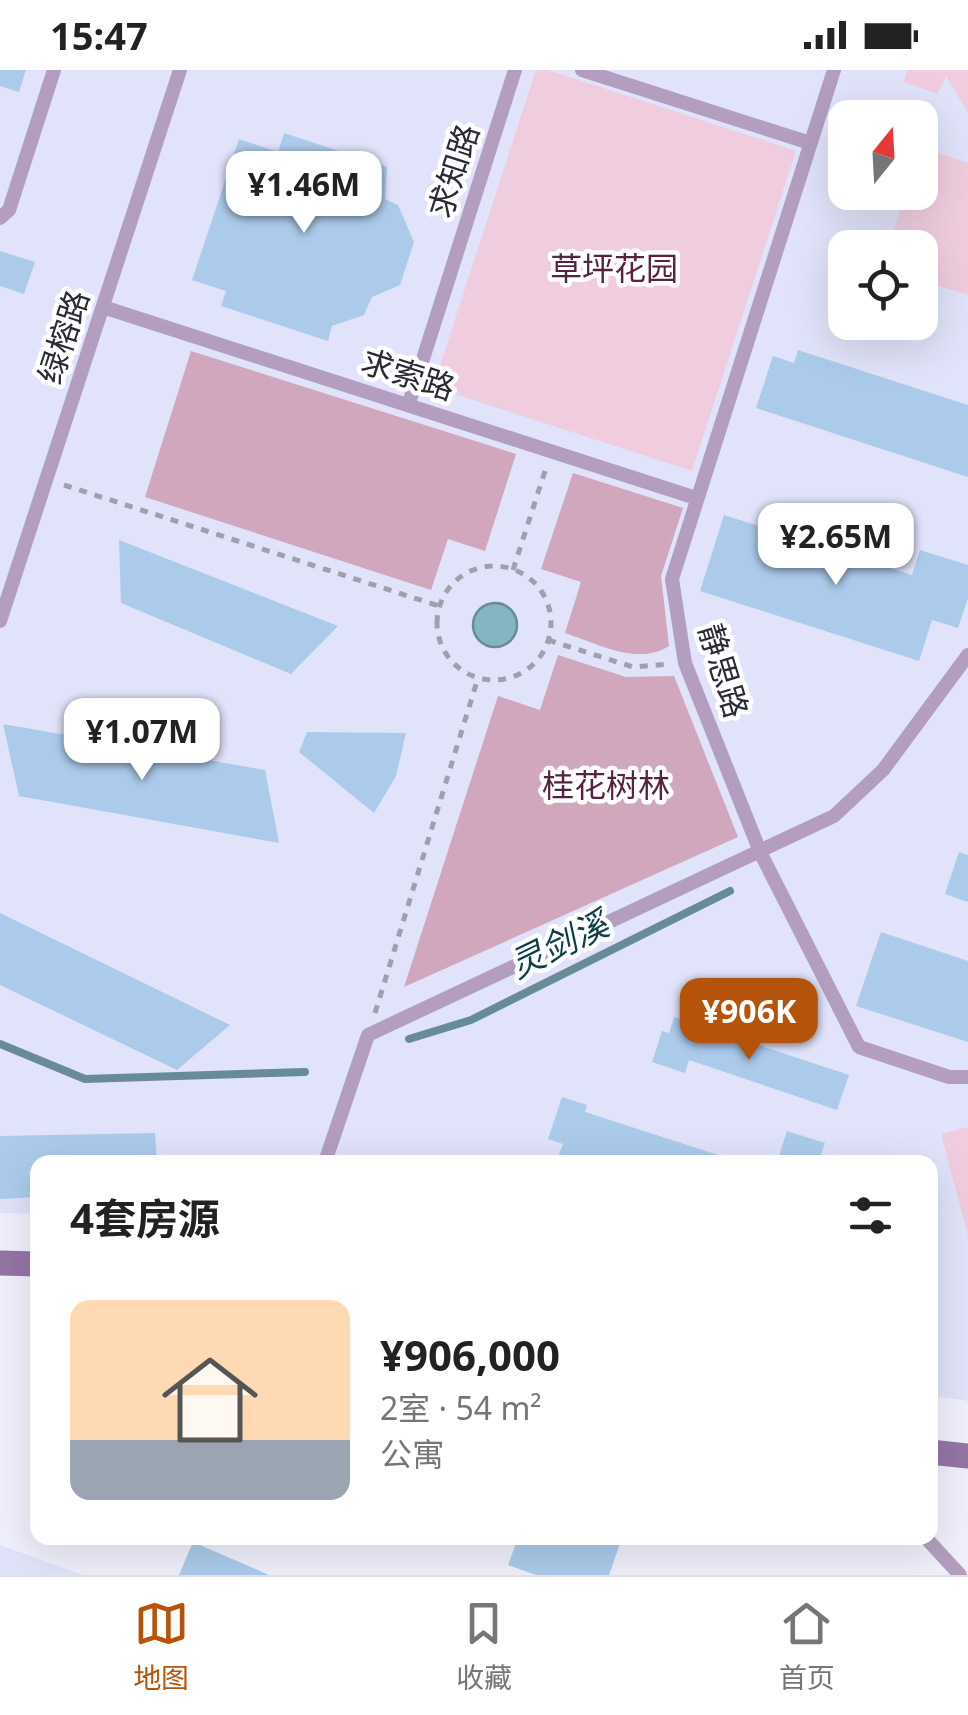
<!DOCTYPE html>
<html lang="zh">
<meta charset="utf-8">
<style>
:root{--surface:#fff;--page:#f2f2f2;--text:#222;--muted:#767676;--line:#e0e0e0;--accent:#b45309}
body{margin:0;font-family:"Noto Sans","Noto Sans SC",sans-serif;background:var(--page);color:var(--text);height:100vh;display:flex;flex-direction:column;font-size:38px;white-space:nowrap}
*{box-sizing:border-box;margin:0}
p{font-size:32px;color:var(--muted)}
.icon{flex:none;width:55px;height:55px;fill:none;stroke:currentColor;stroke-width:2;stroke-linecap:round;stroke-linejoin:round}
.map{position:relative;flex:1;overflow:hidden}
.side{position:absolute;left:30px;top:1085px;width:908px;height:390px;display:flex;flex-direction:column;background:var(--surface);border-radius:20px;box-shadow:0 10px 40px #0002}
.side>*{flex:none}
.needle{width:65px;rotate:18deg}
.tools{position:absolute;left:828px;top:30px;display:grid;gap:20px}
.tools a{display:grid;place-items:center;width:110px;height:110px;border-radius:20px;background:var(--surface);box-shadow:0 10px 40px #0002;font-size:50px}
.price{position:absolute;translate:-50% -85px;padding:0 22px;border-radius:20px;background:#fff;color:#222;font-size:32px;line-height:65px;filter:drop-shadow(0 2px 5px #0008)}
.price::after{content:'';position:absolute;left:50%;top:60px;width:30px;height:22px;margin-left:-15px;background:inherit;clip-path:polygon(0 0,100% 0,50% 100%)}
.price.selected{background:var(--accent);color:#fff}
ul{padding:0;list-style:none}
li{display:flex;align-items:center;gap:30px;height:250px;padding:0 40px}
li+li{border-top:2px solid var(--line)}
li span{display:grid;place-items:center;flex:none;width:280px;height:200px;border-radius:20px;color:#555}
li>.icon{margin-inline-start:auto}
span .icon{width:120px;height:120px;fill:#fffc;stroke-width:1}
li b{font-size:42px}
h2{display:flex;justify-content:space-between;align-items:center;height:120px;padding:0 40px;font-size:42px}
.status{display:flex;justify-content:space-between;align-items:center;height:70px;padding:0 50px;background:var(--surface);direction:ltr}
.status svg{height:28px;fill:currentColor}
.tab-bar{display:flex;justify-content:space-around;align-items:center;height:140px;border-top:2px solid var(--line);background:var(--surface);font-size:28px;color:var(--muted)}
.tab-bar a{display:grid;justify-items:center;gap:5px}
.tab-bar .selected{color:var(--accent)}
.map>svg:first-child{display:block}
.built{fill:#e0e3f9;fill-rule:evenodd}
.green{fill:#efcdde}
.forest{fill:#d0a7bd}
.water{fill:#83b5c3;stroke:#688b98;stroke-width:2.5}
.lines{fill:none;stroke-linecap:round;stroke-linejoin:round}
.stream{stroke:#688b98;stroke-width:8}
.building{fill:#accbeb}
.path{stroke:#9fa0ab;stroke-width:5;stroke-dasharray:8 8;stroke-linecap:butt}
.lane{stroke:#b39ebf;stroke-width:14}
.secondary{stroke:#9475a5;stroke-width:25}
.labels{text-anchor:middle;stroke-width:9;stroke-linejoin:round;paint-order:stroke}
.street-label{font-size:32px;fill:#292a34;stroke:#fff}
.park-label{font-size:32px;fill:#562241;stroke:#fff}
.water-label{font-size:35px;font-style:italic;fill:#0e3d48;stroke:#fff}
</style>
<div class="status"><b>15:47</b><svg viewBox="0 0 49 12"><path d="M0 12V9h3v3zM5 12V6h3v6zM10 12V3h3v9zM15 12V0h3v12zM26 1h20v11H26zM47 4h2v5h-2z"/></svg></div>
<div class="map">
<svg width="968" height="1505" viewBox="0 0 968 1505">
<rect width="100%" height="100%" fill="#eff0fc"/>
<!-- built -->
<path class="built" d="M0 0H968V1331L930 1325V1092H38L37 1144 0 1143ZM845 48H920V122H845ZM845 178H920V252H845Z
M0 1475 83 1505H0Z"/>
<!-- green -->
<path class="green" d="M536 0H548L796 81 692 401 433 317Z
M907 0H968V43L946 6 938 24 904 12Z
M920 77 968 93V225L920 210V178L888 177 906 123 920 122Z
M968 1057V1166L941 1064Z"/>
<!-- forest -->
<path class="forest" d="M191 281 516 384 485 481 448 469 431 520 145 427Z
M573 403 683 438 661 506 669 576C638 596 598 574 565 563L581 512 541 499Z
M558 585 626 607 674 606 738 767 404 917 498 626 540 640Z"/>
<!-- water -->
<path class="water" d="M473 555a22 22 0 1 1 44 0a22 22 0 1 1-44 0Z"/>
<g class="lines">
<!-- stream -->
<path class="stream" d="M409 969 471 950 730 821
M0 974 85 1009 305 1002"/>
</g>
<!-- building -->
<path class="building" d="M0 0H26L19 22 0 16Z
M284 63 387 97 385 129 398 135 414 172 400 215 372 227 364 245 332 256 328 271 221 236 226 221 192 210 239 69 278 82Z
M0 181 35 192 24 224 0 216Z
M798 280 968 335V407L756 338 773 286 794 293Z
M724 445 912 505 920 480 968 495V528L958 558 932 550 919 591 700 521Z
M119 470 338 556 291 604 121 533Z
M3 654 265 700 279 773 19 726Z
M307 662 406 663 396 706 374 743 299 682Z
M959 782 968 785V832L945 824Z
M0 843 230 955 177 1000 0 915Z
M881 862 968 891V972L856 936Z
M674 947 849 1005 837 1040 689 990 685 1003 652 992 662 961 669 963Z
M562 1027 587 1035 585 1042 740 1092H556L563 1074 548 1069Z
M787 1061 825 1073 818 1092H777Z
M155 1063 157 1092H38V1127L0 1129V1066Z
M518 1468H622L609 1505H536L508 1495Z
M193 1472 269 1505H179Z"/>
<g class="lines">
<!-- path -->
<path class="path" d="M64 415 439 536
M437 553a57 57 0 1 1 114 0a57 57 0 1 1-114 0Z
M513 500 546 398
M548 570 633 597 670 594
M375 943 478 608"/>
<!-- lane -->
<path class="lane" d="M582 0 810 73
M834 0 672 509 685 593 761 784 859 977 949 1007H968
M0 148 9 140 54 0
M103 237 696 428
M409 333 515 0
M0 551 180 0
M325 1092 368 965 834 746 883 700 968 585
M926 1468 960 1505"/>
<!-- secondary -->
<path class="secondary" d="M0 1193 38 1194
M930 1382 968 1386"/>
</g>
<g class="labels">
<!-- street labels -->
<g class="street-label">
<text transform="translate(454 101) rotate(-72)" y="11">求知路</text>
<text transform="translate(64 267) rotate(-72)" y="11">绿榕路</text>
<text transform="translate(408 305) rotate(18)" y="11">求索路</text>
<text transform="translate(723 601) rotate(73)" y="11">静思路</text>
</g>
<!-- park labels -->
<g class="park-label">
<text x="614" y="210">草坪花园</text>
<text x="606" y="727">桂花树林</text>
</g>
<!-- water labels -->
<g class="water-label">
<text transform="translate(559 875) rotate(-26)" y="12">灵剑溪</text>
</g>
</g>
</svg>
<div class="tools">
<a><svg class="needle" viewBox="-14 -14 28 28"><path d="M0-13l5 13h-10z" fill="#e53935"/><path d="M0 13l5-13h-10z" fill="#767676"/></svg></a>
<a><svg class="icon" aria-label="locate" viewBox="0 0 24 24"><circle cx="12" cy="12" r="6"/><path d="M12 2v4M12 18v4M2 12h4M18 12h4"/></svg></a>
</div>
<b class="price" style="left:304px;top:166px">¥1.46M</b>
<b class="price" style="left:836px;top:518px">¥2.65M</b>
<b class="price" style="left:142px;top:713px">¥1.07M</b>
<b class="price selected" style="left:749px;top:993px">¥906K</b>
<section class="side">
<h2>4套房源<svg class="icon" aria-label="filters" viewBox="0 0 24 24"><path d="M4 7h16M4 17h16"/><circle cx="9" cy="7" r="2"/><circle cx="15" cy="17" r="2"/></svg></h2>
<ul>
<li><span style="background:linear-gradient(#ffd9b3 70%,#9aa5b1 0)"><svg class="icon" aria-label="home" viewBox="0 0 24 24"><path d="M3 11l9-7 9 7M6 9v11h12V9"/></svg></span><div><b>¥906,000</b><p>2室 · 54 m²</p><p>公寓</p></div></li>
</ul>
</section>
</div>
<nav class="tab-bar">
<a class="selected"><svg class="icon" aria-label="map" viewBox="0 0 24 24"><path d="M3 6l6-2 6 2 6-2v14l-6 2-6-2-6 2zM9 4v14M15 6v14"/></svg>地图</a>
<a><svg class="icon" aria-label="saved" viewBox="0 0 24 24"><path d="M7 4h10v16l-5-4-5 4z"/></svg>收藏</a>
<a><svg class="icon" aria-label="home" viewBox="0 0 24 24"><path d="M3 11l9-7 9 7M6 9v11h12V9"/></svg>首页</a>
</nav>
